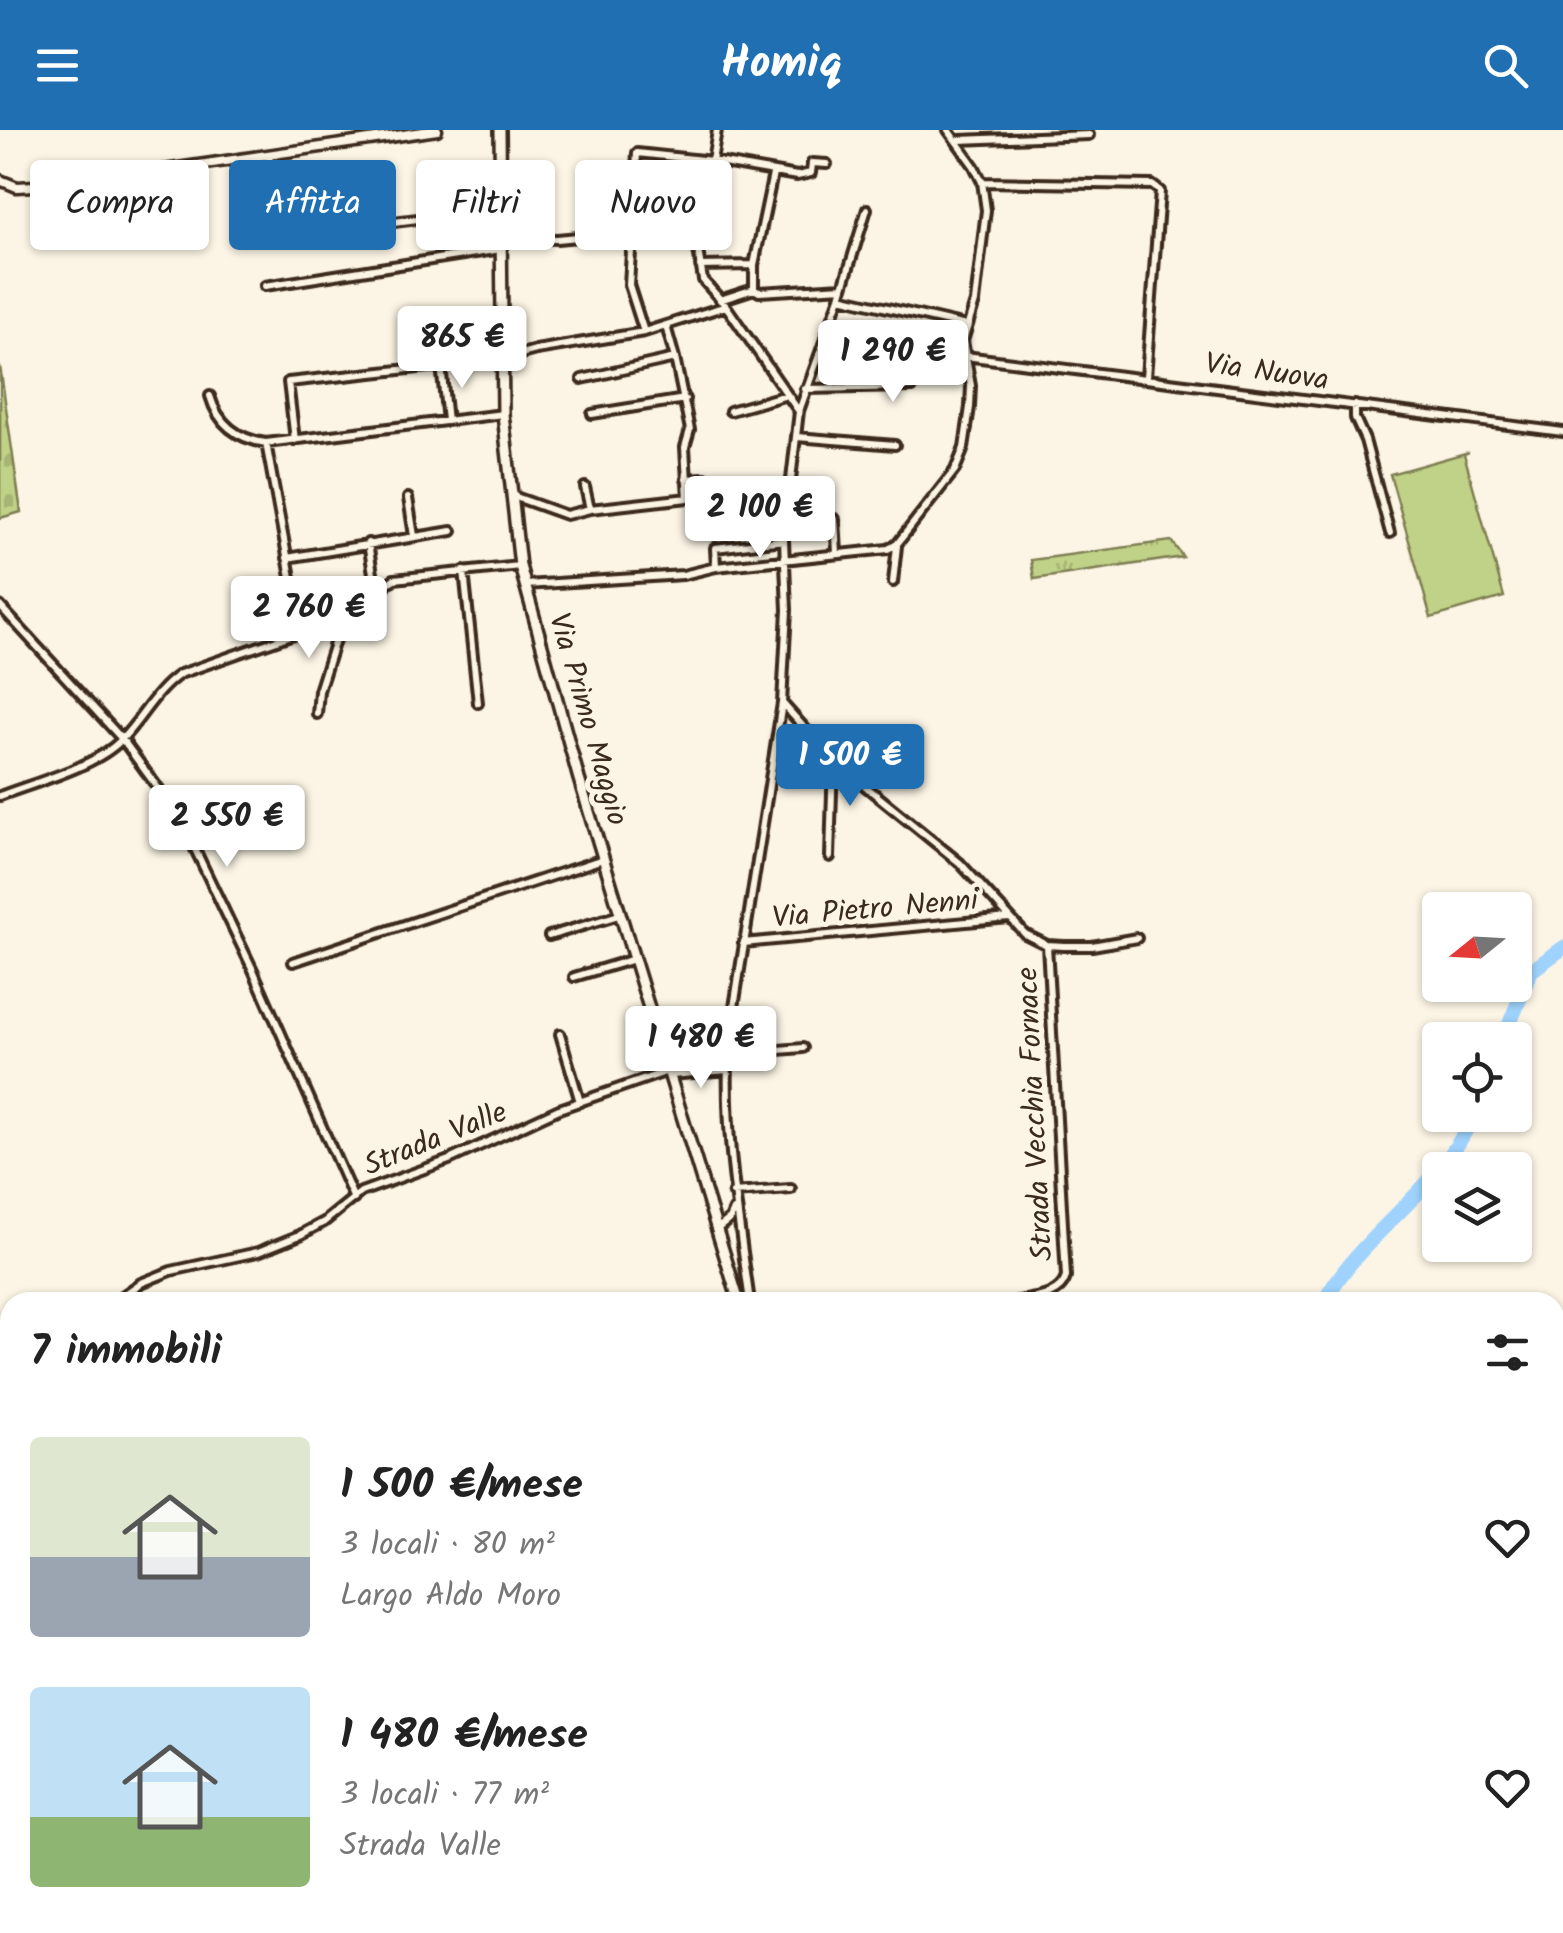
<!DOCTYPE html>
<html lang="it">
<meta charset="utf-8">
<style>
:root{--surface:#fff;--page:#f2f2f2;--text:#222;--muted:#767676;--accent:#1f6fb2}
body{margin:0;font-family:Kalam,sans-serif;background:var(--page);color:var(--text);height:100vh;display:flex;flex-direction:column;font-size:38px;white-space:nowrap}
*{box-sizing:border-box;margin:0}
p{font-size:32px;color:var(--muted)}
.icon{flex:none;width:55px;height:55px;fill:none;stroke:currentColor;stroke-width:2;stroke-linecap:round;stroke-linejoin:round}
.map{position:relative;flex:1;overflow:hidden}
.details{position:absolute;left:0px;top:1162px;width:1565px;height:642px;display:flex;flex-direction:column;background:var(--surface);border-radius:30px 30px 0 0;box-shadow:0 2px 8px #0004}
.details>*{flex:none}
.banner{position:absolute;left:30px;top:30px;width:1000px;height:90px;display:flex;gap:20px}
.needle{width:65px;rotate:252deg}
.controls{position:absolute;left:1422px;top:762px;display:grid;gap:20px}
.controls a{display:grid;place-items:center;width:110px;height:110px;border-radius:10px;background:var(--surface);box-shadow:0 2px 8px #0004;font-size:50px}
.price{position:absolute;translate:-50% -85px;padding:0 22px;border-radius:10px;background:#fff;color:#222;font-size:32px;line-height:65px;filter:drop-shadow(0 2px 5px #0008)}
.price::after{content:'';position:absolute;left:50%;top:60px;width:30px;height:22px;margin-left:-15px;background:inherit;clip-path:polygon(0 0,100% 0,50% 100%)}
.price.active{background:var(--accent);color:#fff}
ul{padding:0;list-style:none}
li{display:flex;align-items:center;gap:30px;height:250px;padding:0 30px}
li span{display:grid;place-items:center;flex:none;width:280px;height:200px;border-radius:10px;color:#555}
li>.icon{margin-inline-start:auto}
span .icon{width:120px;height:120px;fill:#fffc;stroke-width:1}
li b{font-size:42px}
h2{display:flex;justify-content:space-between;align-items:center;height:120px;padding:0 30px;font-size:42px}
.pill{padding:0 35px;border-radius:10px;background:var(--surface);box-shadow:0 2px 8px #0004;font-size:35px;line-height:90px}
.pill.active{background:var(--accent);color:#fff}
header{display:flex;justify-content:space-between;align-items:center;height:130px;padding:0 30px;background:var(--accent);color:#fff;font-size:45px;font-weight:700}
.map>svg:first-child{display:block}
.grass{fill:url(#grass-tufts);stroke:#7e7e52;stroke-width:2.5}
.cemetery{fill:url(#cemetery-stones);stroke:#7e7e52;stroke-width:2.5}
.pitch{fill:#c0d287;stroke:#7e7e52;stroke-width:2.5}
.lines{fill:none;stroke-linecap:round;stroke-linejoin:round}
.river{stroke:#9fd3fd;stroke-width:15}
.minor-casing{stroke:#3b2a1e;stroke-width:14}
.tertiary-casing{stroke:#3b2a1e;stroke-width:15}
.secondary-casing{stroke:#3b2a1e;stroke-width:16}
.minor{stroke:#fcf5e5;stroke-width:6}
.tertiary{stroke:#fcf5e5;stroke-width:8}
.secondary{stroke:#fcf5e5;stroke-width:9}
.labels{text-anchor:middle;stroke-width:10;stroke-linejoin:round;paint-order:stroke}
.street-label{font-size:30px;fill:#3b2a1e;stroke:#fcf5e5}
</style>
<header><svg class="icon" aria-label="menu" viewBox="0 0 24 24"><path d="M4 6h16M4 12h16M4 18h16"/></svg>Homiq<svg class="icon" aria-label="search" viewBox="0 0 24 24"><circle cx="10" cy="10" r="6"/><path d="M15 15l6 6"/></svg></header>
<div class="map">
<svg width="1563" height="1803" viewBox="0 0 1563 1803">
<defs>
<pattern id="grass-tufts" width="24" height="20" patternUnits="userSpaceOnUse" patternTransform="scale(2.5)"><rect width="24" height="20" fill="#c0d287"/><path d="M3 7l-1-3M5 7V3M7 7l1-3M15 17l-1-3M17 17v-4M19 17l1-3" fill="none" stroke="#a6b474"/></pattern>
<pattern id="cemetery-stones" width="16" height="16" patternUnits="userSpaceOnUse" patternTransform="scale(2.5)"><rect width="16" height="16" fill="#c0d287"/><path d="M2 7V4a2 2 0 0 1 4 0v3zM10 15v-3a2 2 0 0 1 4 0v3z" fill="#a6b474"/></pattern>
</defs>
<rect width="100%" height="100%" fill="#fcf5e5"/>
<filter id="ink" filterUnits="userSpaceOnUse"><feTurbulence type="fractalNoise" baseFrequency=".01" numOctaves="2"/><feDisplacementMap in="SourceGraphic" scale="20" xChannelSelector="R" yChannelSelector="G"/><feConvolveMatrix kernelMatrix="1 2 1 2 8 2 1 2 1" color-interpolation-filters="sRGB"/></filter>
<g filter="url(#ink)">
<!-- grass -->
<path class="grass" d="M1171 411 1183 427 1034 449 1031 430Z"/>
<!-- cemetery -->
<path class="cemetery" d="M0 236 21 382 0 388Z"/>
<!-- pitch -->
<path class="pitch" d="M1469 322 1464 324 1504 467 1431 488 1390 344Z"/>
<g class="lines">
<!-- river -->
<path class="river" d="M1503 910 1531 841 1563 818
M1324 1172C1361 1102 1443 1059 1473 985
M964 1803 972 1795"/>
<!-- minor casing -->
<g class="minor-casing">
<path id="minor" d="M717 0 698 120 703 150 726 176 798 280
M959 10 1089 5
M269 25 279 106 500 79
M590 50 635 49
M982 52 1152 55 1160 61 1146 247
M502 107 557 109 632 102
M700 136 754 135
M265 156 501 119
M754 159V135L773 44
M840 167 966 196
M720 170 754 159 759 162 843 157
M644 202 629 155 637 23 712 31 797 46 811 43 812 33 827 34
M965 226 1563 302
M441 235 447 291
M582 249 675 228 666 196
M805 259 912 257 916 234 921 231 967 236
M210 266C218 294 237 309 266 313L503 284
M1355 275V288L1365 310 1390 403
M730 281 787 265
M592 284 685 269
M797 307 895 315
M295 310 288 252 502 229 536 220 644 202 726 176
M266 313 301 501
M686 349 705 348 739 360 788 363
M585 357 590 379
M513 366 566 385 590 379 688 368 685 317 690 300 675 228
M408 368 414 406
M835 389 837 423
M368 413 376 462
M287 428 452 401
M716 437 715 418 784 410
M464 441 478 573
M893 452 897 416
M525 455 683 445 716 437 888 419 897 414 955 340 964 318 970 277 971 256 963 211 975 172 986 80 982 52 974 36 948 0
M0 476 122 609 180 688 253 840 354 1069
M783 574 833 630 960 733 1025 804 1047 815 1064 816H1092L1137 808
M317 584 319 561 342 488
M0 666C36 652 96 637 122 609 143 587 155 561 180 544L342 487 394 449 520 436
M830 727 833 630
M549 806 619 785
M743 813 1009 788
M293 832 603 729
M574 847 634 829
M560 904 580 972
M728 924 803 918
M671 945 727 940
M733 1063 791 1059
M718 1098 730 1089 734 1080
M114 1172 141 1153 171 1141 258 1122 300 1105 324 1092 361 1062 449 1030 559 979 668 941
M750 1172C738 1084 723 999 729 909L782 573 787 480 784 410 799 281 840 167 867 79
M1013 1172C1032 1168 1060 1168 1066 1147L1047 815
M0 1263 10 1260
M1555 1642H1563"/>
</g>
<!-- tertiary casing -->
<g class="tertiary-casing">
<path id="tertiary" d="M0 50 17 57 69 54 437 0"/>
</g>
<!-- secondary casing -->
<g class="secondary-casing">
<path id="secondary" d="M500 0 503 284 520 436 579 649 739 1172
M1555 1428 1563 1419
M918 1795 924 1803
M1410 1803 1412 1795"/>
</g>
<!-- minor -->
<use href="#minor" class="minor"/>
<!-- tertiary -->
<use href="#tertiary" class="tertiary"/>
<!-- secondary -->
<use href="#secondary" class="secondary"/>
</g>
</g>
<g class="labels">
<!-- street labels -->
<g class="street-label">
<text transform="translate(1267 241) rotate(8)" y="10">Via Nuova</text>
<text transform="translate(589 589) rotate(74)" y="10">Via Primo Maggio</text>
<text transform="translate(875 778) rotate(-5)" y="10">Via Pietro Nenni</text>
<text transform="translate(1034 984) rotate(-93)" y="10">Strada Vecchia Fornace</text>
<text transform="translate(435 1008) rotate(-22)" y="10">Strada Valle</text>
</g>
</g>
</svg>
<div class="controls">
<a><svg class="needle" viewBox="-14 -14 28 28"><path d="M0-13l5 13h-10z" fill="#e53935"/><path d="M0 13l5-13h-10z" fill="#767676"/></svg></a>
<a><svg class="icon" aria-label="locate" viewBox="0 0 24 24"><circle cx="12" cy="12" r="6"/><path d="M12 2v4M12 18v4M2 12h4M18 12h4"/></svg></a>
<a><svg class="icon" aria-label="layers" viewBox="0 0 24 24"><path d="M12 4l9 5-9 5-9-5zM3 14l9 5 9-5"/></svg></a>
</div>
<b class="price" style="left:462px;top:261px">865 €</b>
<b class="price" style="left:893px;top:275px">1 290 €</b>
<b class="price" style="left:760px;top:431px">2 100 €</b>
<b class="price" style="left:309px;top:531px">2 760 €</b>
<b class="price active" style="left:850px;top:679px">1 500 €</b>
<b class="price" style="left:227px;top:740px">2 550 €</b>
<b class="price" style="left:701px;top:961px">1 480 €</b>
<div class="banner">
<a class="pill">Compra</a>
<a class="pill active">Affitta</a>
<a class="pill">Filtri</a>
<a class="pill">Nuovo</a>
</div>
<section class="details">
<h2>7 immobili<svg class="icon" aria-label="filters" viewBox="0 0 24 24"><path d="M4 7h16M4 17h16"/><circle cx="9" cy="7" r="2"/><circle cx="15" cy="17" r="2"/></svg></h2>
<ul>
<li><span style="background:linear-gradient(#dfe7d0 60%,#9aa5b1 0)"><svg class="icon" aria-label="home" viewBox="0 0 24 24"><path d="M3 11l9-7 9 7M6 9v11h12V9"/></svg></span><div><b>1 500 €/mese</b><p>3 locali · 80 m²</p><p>Largo Aldo Moro</p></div><svg class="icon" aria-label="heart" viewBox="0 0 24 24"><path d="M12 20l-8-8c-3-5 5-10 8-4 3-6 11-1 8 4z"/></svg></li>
<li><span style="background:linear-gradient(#bfe0f5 65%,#8fb573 0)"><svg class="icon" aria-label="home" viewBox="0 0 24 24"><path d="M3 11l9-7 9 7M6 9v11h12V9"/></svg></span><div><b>1 480 €/mese</b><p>3 locali · 77 m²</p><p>Strada Valle</p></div><svg class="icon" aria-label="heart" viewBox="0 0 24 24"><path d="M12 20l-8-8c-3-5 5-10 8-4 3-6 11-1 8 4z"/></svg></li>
</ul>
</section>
</div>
